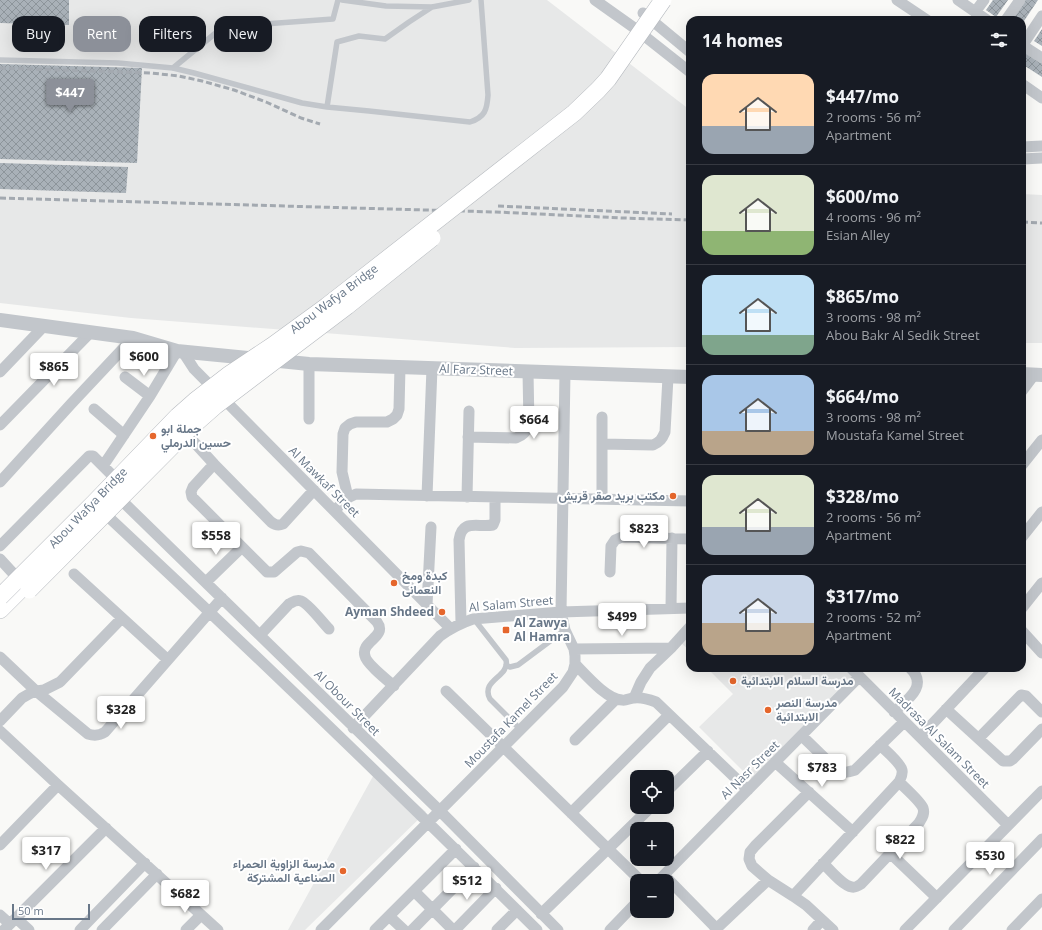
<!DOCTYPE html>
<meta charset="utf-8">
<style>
:root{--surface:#171b24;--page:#242831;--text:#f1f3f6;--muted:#9ea1a6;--line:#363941;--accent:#8c9099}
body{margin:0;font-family:"Open Sans",Vazirmatn,sans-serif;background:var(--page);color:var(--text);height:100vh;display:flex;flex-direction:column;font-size:15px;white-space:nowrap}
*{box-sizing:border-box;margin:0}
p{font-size:13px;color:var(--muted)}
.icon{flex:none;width:22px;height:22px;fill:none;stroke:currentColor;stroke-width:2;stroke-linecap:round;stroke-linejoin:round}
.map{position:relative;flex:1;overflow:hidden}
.panel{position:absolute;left:686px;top:16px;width:340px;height:656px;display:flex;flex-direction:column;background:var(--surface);border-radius:12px;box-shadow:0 4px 16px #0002}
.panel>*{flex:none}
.hud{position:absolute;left:12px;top:16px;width:380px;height:36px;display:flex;gap:8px}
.buttons{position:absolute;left:630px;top:770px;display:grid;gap:8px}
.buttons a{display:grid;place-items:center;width:44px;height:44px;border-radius:8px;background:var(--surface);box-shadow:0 4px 16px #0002;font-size:20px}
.scale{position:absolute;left:12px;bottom:10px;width:78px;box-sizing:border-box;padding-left:4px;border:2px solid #687788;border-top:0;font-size:11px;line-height:14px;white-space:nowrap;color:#687788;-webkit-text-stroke:3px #fff;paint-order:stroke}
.price{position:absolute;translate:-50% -34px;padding:0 9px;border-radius:4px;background:#fff;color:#222;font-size:13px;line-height:26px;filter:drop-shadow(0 1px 2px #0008)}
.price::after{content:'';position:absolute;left:50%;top:24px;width:12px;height:9px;margin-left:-6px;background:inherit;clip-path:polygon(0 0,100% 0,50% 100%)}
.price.selected{background:var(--accent);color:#fff}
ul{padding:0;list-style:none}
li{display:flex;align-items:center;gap:12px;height:100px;padding:0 16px}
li+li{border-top:1px solid var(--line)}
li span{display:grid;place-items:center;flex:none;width:112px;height:80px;border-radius:12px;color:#555}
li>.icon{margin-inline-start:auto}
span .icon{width:48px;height:48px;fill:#fffc;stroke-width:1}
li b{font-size:17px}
h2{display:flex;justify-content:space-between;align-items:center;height:48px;padding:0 16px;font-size:17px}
.chip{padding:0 14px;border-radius:12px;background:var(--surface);box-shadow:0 4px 16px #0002;font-size:14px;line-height:36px}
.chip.selected{background:var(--accent);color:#fff}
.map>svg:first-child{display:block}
.built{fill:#e7e8e8}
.building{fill:url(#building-cross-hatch)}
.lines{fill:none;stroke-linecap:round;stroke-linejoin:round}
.primary-casing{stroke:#b6babf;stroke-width:18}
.service{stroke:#c2c6cb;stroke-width:5.5}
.minor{stroke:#c2c6cb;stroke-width:11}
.tertiary{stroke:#c2c6cb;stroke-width:14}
.primary{stroke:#fff;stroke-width:17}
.rail{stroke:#a3a9b0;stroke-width:3;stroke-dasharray:6 3;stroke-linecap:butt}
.primary-bridge-casing{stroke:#b6babf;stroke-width:18;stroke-linecap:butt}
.primary-bridge{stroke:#fff;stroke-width:17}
.poi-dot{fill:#e5662c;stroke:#fff;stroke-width:1.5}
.labels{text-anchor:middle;stroke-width:4;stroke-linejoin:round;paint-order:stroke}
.street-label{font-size:12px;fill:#687788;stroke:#fff}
.poi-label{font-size:12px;font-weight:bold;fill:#687788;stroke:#fff;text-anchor:start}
</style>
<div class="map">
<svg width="1042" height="930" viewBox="0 0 1042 930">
<defs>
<pattern id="building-cross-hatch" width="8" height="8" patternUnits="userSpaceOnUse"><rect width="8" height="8" fill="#a9b1b8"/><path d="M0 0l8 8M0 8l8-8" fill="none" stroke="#8d959b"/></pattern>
</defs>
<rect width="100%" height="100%" fill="#f9f9f7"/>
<!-- built -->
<path class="built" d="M0 0H547L690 110V347L515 348 131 318 0 303Z
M1022 194 1042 195V343H1022Z
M690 634V651L681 643Z
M707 668H846L854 677 751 779 699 727 733 694Z
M377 769 426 812 305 930H288Z"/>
<!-- building -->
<path class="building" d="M0 0H69V25L0 23Z
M993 0H1008L996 17 986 10Z
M1023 0H1038L1022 24V20H1010Z
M1042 29V46L1034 41Z
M1027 52 1042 62V77L1022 64V59Z
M0 64 142 68 137 163 0 159Z
M0 163 128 167 126 193 0 189Z"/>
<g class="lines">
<!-- primary casing -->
<g class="primary-casing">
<path id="primary" d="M0 610 38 572"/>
</g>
<!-- service -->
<path class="service" d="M342 0 386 6 432 7 469 0
M0 60 118 63 173 68 194 73 302 103 327 107 369 111 470 122C485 117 487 110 488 95L481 0
M173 68 223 27 333 19 338 0
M327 107 337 42 359 36 385 39 409 22 432 7
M474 619 506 660C510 677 480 680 490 699L521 730
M506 665 510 667 518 665 565 630"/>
<!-- minor -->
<path class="minor" d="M595 0 633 27 690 72
M897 0 927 20
M958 0 987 20
M975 12 984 0
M643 13 690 52
M1006 20 1020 0
M1022 45 1042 58
M1022 46 1042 16
M1022 84 1042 98
M1022 147 1042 146
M1022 159 1042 158
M183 352 194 369 450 628
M309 364V419
M0 372 44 326
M125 377 150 396
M1022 391 1034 375
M94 409 124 435
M0 425 91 332
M182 429 214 464 271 522C275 525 278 526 283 524L314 490
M468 437 516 438C523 435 526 432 529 425L528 372
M602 444 653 445C660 442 662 439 665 432L668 377
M214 464 193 487 191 492 192 497 267 572H274L297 552 301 551 309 553 377 622C388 637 360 641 365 656 366 663 387 680 394 686
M1022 465 1042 440
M103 466 150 396 177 351
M0 482 71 404 133 338
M116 495 440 811 558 930
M427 496 432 368
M348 497 342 472 343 434 345 428 350 424 356 422H387L393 419 397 415 399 409 400 367
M467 497 469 411
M602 499V417
M101 510C249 648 394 788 537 930
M335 511C341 503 346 498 356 494L690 501
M1022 537 1042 512
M0 546 89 456H93L120 483
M0 559 22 583
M610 572 611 546 615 540 622 537 690 539
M74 574 167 659
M206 582 242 547
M427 605 431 527
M671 608 672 538
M1022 608 1042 583
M461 622 459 540C462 518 478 528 493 525L495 520V497
M1022 631 1042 653
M260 635 289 604C293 602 296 599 301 601 308 603 323 623 329 629
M574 649 671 648
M0 657 36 691 88 734C94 736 99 736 105 732L222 598
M575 664C586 675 606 699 622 700 626 701 630 698 634 698 642 697 648 699 656 702L748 790
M851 668 1008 825
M446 691 641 881
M634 698 641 682 650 668 671 648 690 627
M946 709 1003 761H1010L1013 759 1042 729
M894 712C907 700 929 686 910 668
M0 721 22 698 29 694 36 691 44 690 60 682 122 618
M353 728 440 636C451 628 461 623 473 619L561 612 690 608
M0 731 58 785 218 930
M802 736 836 769C843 773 847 773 855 770L904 722
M920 737 985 668
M979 738 1021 695 1026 696 1042 712
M575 740 616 699
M775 762 853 832
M667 791 708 751
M809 792 755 846 750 852 749 859 752 866 768 880 793 896 806 905 833 930
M571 813 669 715
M0 845 58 785
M890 853 937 898
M823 863C829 869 843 886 852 887 855 888 858 886 861 884L919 823C922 818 925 814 923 808 920 801 905 788 899 782
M664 875 716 928
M658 881 859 677
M414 891 453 930
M793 896 899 782C901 778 903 775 902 770 900 762 886 751 880 745
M541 914 651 807
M0 915 10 924
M389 916 404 930
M16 918 29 930
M4 930 106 828
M80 930 145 863
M102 930 157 874
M186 930 201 915
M321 930 563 687 573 672 575 664V656L574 649 565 630 561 612 565 373
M375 930 456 849
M412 930 474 867
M455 930 496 888
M497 930 517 910
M610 930 637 902
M715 930 768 880
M813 930 822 920
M905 930 1042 791
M954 930 1042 839
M1012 930 1042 899"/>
<!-- tertiary -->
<path class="tertiary" d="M0 320 133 338 177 351 309 364 690 377
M1022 374 1042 375"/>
<!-- primary -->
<use href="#primary" class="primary"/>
<!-- rail -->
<path class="rail" d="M0 68 151 73 179 76 202 81 234 90 266 102 301 118 320 124
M0 198 496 212 623 218 690 220
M498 206 672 214
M1022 222 1042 223"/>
<!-- primary-bridge casing -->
<g class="primary-bridge-casing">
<path id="primary-bridge" d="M29 590 190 428 215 406 347 306 432 238
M0 597 94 503 178 416 195 401 230 374 272 346 327 306 574 113 598 90 608 79 663 0"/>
</g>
<!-- primary-bridge -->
<use href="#primary-bridge" class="primary-bridge"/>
</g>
<!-- markers -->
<g class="poi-dot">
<circle cx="153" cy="436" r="4"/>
<circle cx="673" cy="496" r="4"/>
<circle cx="394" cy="583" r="4"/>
<circle cx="442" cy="612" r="4"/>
<rect x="502" y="626" width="8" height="8" rx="2"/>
<circle cx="733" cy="681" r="4"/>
<circle cx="768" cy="710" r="4"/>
<circle cx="343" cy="871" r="4"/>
</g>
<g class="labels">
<!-- street labels -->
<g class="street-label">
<text transform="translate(334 299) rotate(-37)" y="4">Abou Wafya Bridge</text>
<text transform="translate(476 370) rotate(2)" y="4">Al Farz Street</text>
<text transform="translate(324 482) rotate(45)" y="4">Al Mawkaf Street</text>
<text transform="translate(88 508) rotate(-46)" y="4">Abou Wafya Bridge</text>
<text transform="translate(511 604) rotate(-5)" y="4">Al Salam Street</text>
<text transform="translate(347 703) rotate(45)" y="4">Al Obour Street</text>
<text transform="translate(511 720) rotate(-46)" y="4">Moustafa Kamel Street</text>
<text transform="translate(939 738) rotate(45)" y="4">Madrasa Al Salam Street</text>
<text transform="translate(750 770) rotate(-45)" y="4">Al Nasr Street</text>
</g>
<!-- poi labels -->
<g class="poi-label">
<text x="161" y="433">جملة ابو<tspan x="161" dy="14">حسين الدرملي</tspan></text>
<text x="665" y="500" text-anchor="end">مكتب بريد صقر قريش</text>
<text x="402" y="580">كبدة ومخ<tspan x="402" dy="14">النعمانى</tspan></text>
<text x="434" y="616" text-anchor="end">Ayman Shdeed</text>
<text x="514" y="627">Al Zawya<tspan x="514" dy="14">Al Hamra</tspan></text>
<text x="741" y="685">مدرسة السلام الابتدائية</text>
<text x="776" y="707">مدرسة النصر<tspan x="776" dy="14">الابتدائية</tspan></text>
<text x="335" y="868" text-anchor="end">مدرسة الزاوية الحمراء<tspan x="335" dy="14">الصناعية المشتركة</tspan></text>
</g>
</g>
</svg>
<div class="buttons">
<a><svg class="icon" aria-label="locate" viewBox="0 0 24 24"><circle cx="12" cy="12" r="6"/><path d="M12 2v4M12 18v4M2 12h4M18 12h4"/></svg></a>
<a>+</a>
<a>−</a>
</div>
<div class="scale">50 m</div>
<b class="price selected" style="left:70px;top:113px">$447</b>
<b class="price" style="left:144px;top:377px">$600</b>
<b class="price" style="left:54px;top:387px">$865</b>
<b class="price" style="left:534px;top:440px">$664</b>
<b class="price" style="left:644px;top:549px">$823</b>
<b class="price" style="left:216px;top:556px">$558</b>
<b class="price" style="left:622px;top:637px">$499</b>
<b class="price" style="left:121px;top:730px">$328</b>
<b class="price" style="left:822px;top:788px">$783</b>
<b class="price" style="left:900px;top:860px">$822</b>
<b class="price" style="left:46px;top:871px">$317</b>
<b class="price" style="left:990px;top:876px">$530</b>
<b class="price" style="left:467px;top:901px">$512</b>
<b class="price" style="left:185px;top:914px">$682</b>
<div class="hud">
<a class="chip">Buy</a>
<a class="chip selected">Rent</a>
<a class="chip">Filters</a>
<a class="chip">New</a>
</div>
<section class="panel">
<h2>14 homes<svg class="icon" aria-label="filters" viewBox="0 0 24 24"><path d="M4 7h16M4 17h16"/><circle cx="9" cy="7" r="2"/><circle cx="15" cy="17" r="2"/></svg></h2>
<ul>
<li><span style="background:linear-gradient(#ffd9b3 65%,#9aa5b1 0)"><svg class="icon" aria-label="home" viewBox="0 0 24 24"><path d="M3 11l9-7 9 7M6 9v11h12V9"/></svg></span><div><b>$447/mo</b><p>2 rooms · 56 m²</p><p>Apartment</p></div></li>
<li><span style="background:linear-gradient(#dfe7d0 70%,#8fb573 0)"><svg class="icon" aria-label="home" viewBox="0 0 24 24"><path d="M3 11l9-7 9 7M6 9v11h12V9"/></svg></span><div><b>$600/mo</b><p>4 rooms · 96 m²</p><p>Esian Alley</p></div></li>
<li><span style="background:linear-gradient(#bfe0f5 75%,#7fa58c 0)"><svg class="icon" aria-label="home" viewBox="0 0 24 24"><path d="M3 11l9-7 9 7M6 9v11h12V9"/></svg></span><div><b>$865/mo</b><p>3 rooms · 98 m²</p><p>Abou Bakr Al Sedik Street</p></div></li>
<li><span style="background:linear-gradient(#a9c7e8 70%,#b9a48a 0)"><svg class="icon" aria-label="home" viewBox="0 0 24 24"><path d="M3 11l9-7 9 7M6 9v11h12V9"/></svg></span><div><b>$664/mo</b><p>3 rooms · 98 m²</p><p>Moustafa Kamel Street</p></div></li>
<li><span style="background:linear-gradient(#dfe7d0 65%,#9aa5b1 0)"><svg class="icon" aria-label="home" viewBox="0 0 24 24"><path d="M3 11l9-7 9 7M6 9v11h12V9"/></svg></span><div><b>$328/mo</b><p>2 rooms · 56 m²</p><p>Apartment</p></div></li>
<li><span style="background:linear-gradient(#c9d6e8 60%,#b9a48a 0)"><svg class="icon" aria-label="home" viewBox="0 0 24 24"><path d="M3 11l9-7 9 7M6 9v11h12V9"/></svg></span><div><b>$317/mo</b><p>2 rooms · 52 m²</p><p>Apartment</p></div></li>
</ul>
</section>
</div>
